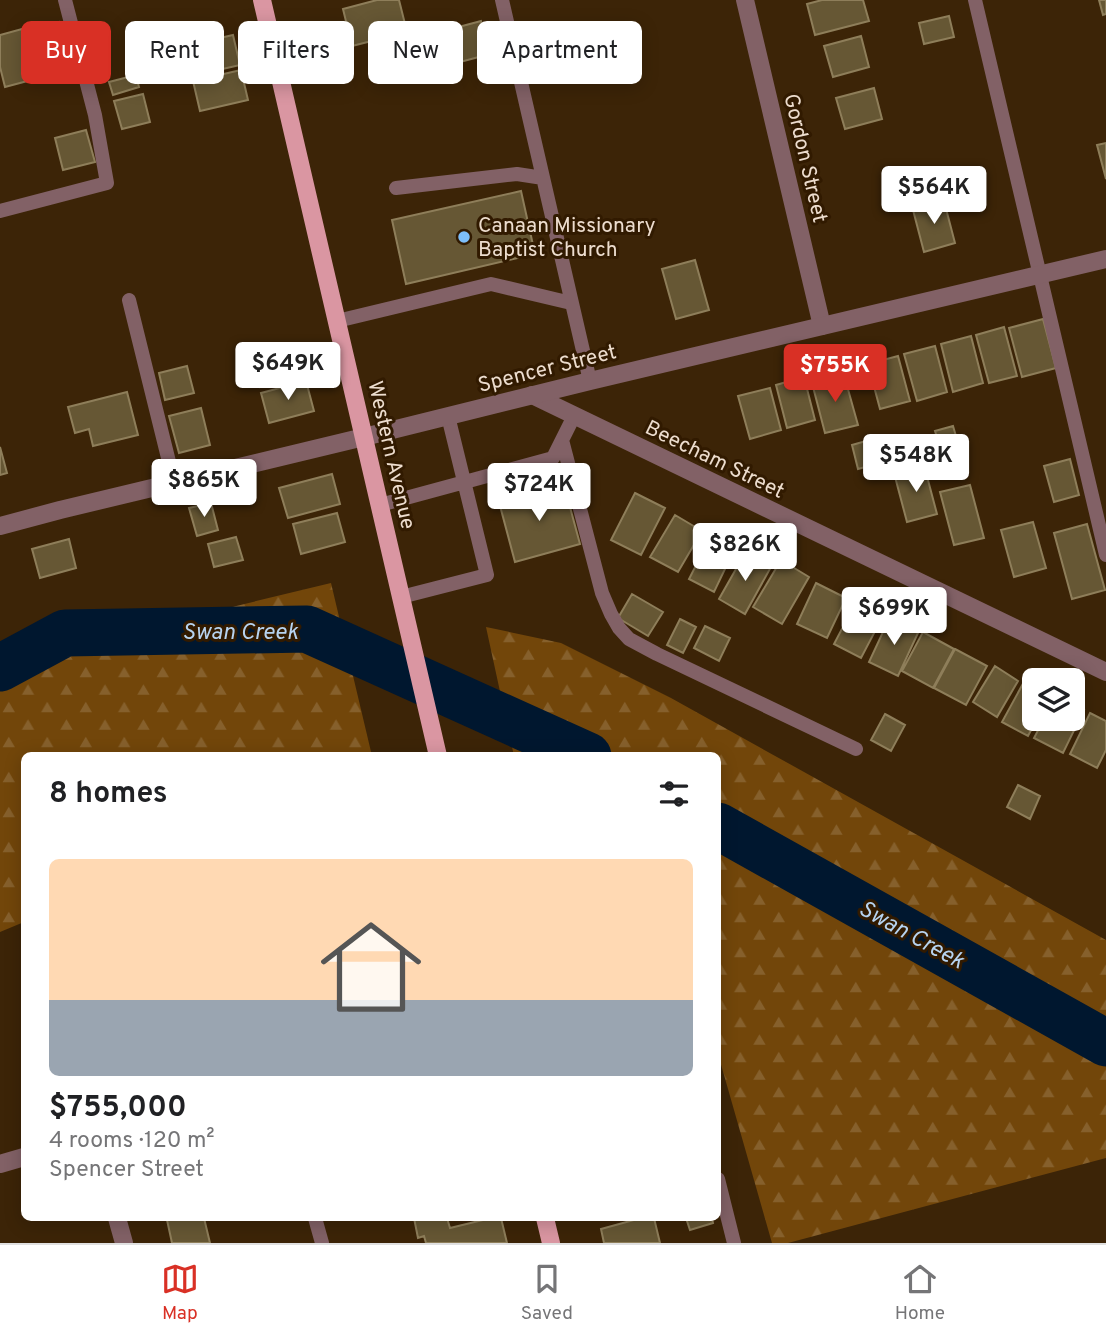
<!DOCTYPE html>
<meta charset="utf-8">
<style>
:root{--surface:#fff;--page:#f6f6f6;--text:#202124;--muted:#757577;--line:#e0e0e0;--accent:#d93025}
body{margin:0;font-family:Overpass,sans-serif;background:var(--page);color:var(--text);height:100vh;display:flex;flex-direction:column;font-size:26px;white-space:nowrap}
*{box-sizing:border-box;margin:0}
p{font-size:23px;color:var(--muted)}
.icon{flex:none;width:38px;height:38px;fill:none;stroke:currentColor;stroke-width:2;stroke-linecap:round;stroke-linejoin:round}
.map{position:relative;flex:1;overflow:hidden}
.sheet{position:absolute;left:21px;top:752px;width:700px;height:469px;display:flex;flex-direction:column;background:var(--surface);border-radius:10px;box-shadow:0 4px 18px #0003}
.sheet>*{flex:none}
.guide{position:absolute;left:21px;top:21px;width:700px;height:63px;display:flex;gap:14px}
.buttons{position:absolute;left:1022px;top:668px;display:grid;gap:14px}
.buttons a{display:grid;place-items:center;width:63px;height:63px;border-radius:10px;background:var(--surface);box-shadow:0 4px 18px #0003;font-size:35px}
.price{position:absolute;translate:-50% -60px;padding:0 16px;border-radius:7px;background:#fff;color:#222;font-size:23px;line-height:46px;filter:drop-shadow(0 2px 4px #0008)}
.price::after{content:'';position:absolute;left:50%;top:42px;width:21px;height:16px;margin-left:-10px;background:inherit;clip-path:polygon(0 0,100% 0,50% 100%)}
.price.on{background:var(--accent);color:#fff}
ul{padding:0;list-style:none}
li{display:grid;align-content:center;gap:14px;height:371px;padding:0 28px}
li+li{border-top:2px solid var(--line)}
li span{display:grid;place-items:center;height:217px;border-radius:10px;color:#555}
li>.icon{margin-inline-start:auto}
span .icon{width:126px;height:126px;fill:#fffc;stroke-width:1}
li b{font-size:30px}
h2{display:flex;justify-content:space-between;align-items:center;height:84px;padding:0 28px;font-size:30px}
.pill{padding:0 24px;border-radius:10px;background:var(--surface);box-shadow:0 4px 18px #0003;font-size:24px;line-height:63px}
.pill.on{background:var(--accent);color:#fff}
.menu{display:flex;justify-content:space-around;align-items:center;height:98px;border-top:2px solid var(--line);background:var(--surface);font-size:19px;color:var(--muted)}
.menu a{display:grid;justify-items:center;gap:4px}
.menu .on{color:var(--accent)}
.map>svg:first-child{display:block}
.forest{fill:url(#forest-firs)}
.lines{fill:none;stroke-linecap:round;stroke-linejoin:round}
.river{stroke:#00172f;stroke-width:47}
.building{fill:#665734;stroke:#8e7e5a;stroke-width:2}
.service{stroke:#826166;stroke-width:14}
.minor{stroke:#826166;stroke-width:18}
.tertiary{stroke:#826166;stroke-width:18}
.primary{stroke:#da96a2;stroke-width:18}
.poi-dot{fill:#7dbef9;stroke:#311a00;stroke-width:2.5}
.labels{text-anchor:middle;stroke-width:6;stroke-linejoin:round;paint-order:stroke}
.street-label{font-size:21px;fill:#edddce;stroke:#311a00}
.poi-label{font-size:21px;fill:#edddce;stroke:#311a00;text-anchor:start}
.water-label{font-size:23px;font-style:italic;fill:#b6d3f0;stroke:#311a00}
</style>
<div class="map">
<svg width="1106" height="1243" viewBox="0 0 1106 1243">
<defs>
<pattern id="forest-firs" width="22" height="20" patternUnits="userSpaceOnUse" patternTransform="scale(1.75)"><rect width="22" height="20" fill="#72460a"/><path d="M5 1l3.5 6h-7zM16 11l3.5 6h-7z" fill="#86602c"/></pattern>
</defs>
<rect width="100%" height="100%" fill="#3c2407"/>
<!-- forest -->
<path class="forest" d="M331 583 372 756H24V922L0 932V663Z
M486 627 561 643 671 698 1106 940V1158L788 1243H772L718 1054V756H514Z"/>
<g class="lines">
<!-- river -->
<path class="river" d="M0 668 65 633 307 629 588 756
M718 826 1106 1043"/>
</g>
<!-- building -->
<path class="building" d="M377 0H399L407 32 352 46 343 9Z
M822 0H863L869 21 815 35 807 4Z
M1099 0H1106V14L1103 15Z
M949 16 954 37 924 44 919 23Z
M481 21 490 54 460 62 451 29Z
M59 22 71 67 41 75 29 30Z
M22 29 35 79 5 87 0 67V35Z
M233 35 240 65 192 76 185 46Z
M861 36 869 67 833 77 824 46Z
M241 70 248 100 200 111 193 81Z
M136 75 139 87 113 95 109 82Z
M874 88 882 119 845 129 836 98Z
M143 94 150 122 122 129 114 101Z
M86 130 95 162 63 170 55 138Z
M1106 143V179L1097 145Z
M521 191 535 254 406 284 392 220Z
M944 201 955 243 924 252 913 210Z
M695 260 709 310 676 319 662 269Z
M1043 319 1056 368 1022 377 1009 328Z
M1004 327 1017 376 989 383 976 335Z
M971 336 983 383 953 392 941 344Z
M296 345 304 375 260 387 252 357Z
M935 346 947 392 917 401 904 354Z
M898 356 910 401 880 409 868 364Z
M187 366 194 393 165 400 159 373Z
M844 375 858 425 825 433 812 383Z
M804 377 815 420 787 428 776 385Z
M306 381 314 411 269 423 261 393Z
M770 388 781 430 750 439 738 396Z
M127 392 138 435 93 446 89 429 75 433 68 407Z
M201 408 210 445 179 453 169 416Z
M953 426 961 453 944 459 935 431Z
M866 441 873 465 858 469 852 445Z
M0 447 7 473 0 475Z
M1070 459 1079 495 1054 502 1044 466Z
M924 465 937 514 907 522 894 473Z
M332 474 340 504 288 518 279 488Z
M564 485 580 544 515 562 499 502Z
M970 485 984 538 954 545 940 492Z
M635 493 665 508 641 555 611 540Z
M211 503 218 530 197 536 189 508Z
M337 513 345 542 301 554 293 524Z
M675 515 702 531 678 572 650 557Z
M1033 522 1046 568 1014 577 1001 530Z
M1087 524 1105 590 1072 599 1054 533Z
M713 532 737 544 714 592 689 579Z
M236 537 243 560 214 567 208 544Z
M69 539 76 568 40 578 32 549Z
M745 553 771 567 745 614 719 599Z
M781 560 809 577 782 624 753 607Z
M816 583 846 598 827 638 797 624Z
M632 594 663 612 648 636 618 618Z
M856 602 883 616 861 658 834 644Z
M680 619 696 627 683 653 667 645Z
M889 619 918 633 898 676 869 662Z
M705 626 730 638 719 661 694 648Z
M923 632 954 649 933 688 902 671Z
M955 649 987 666 966 705 934 688Z
M995 666 1018 681 997 717 973 702Z
M1025 680 1034 686V719H1037L1028 736 1002 722Z
M1073 705 1084 710 1063 753 1034 738 1044 719H1073Z
M1090 713 1106 721V750L1097 768 1070 754Z
M885 714 905 725 891 751 871 740Z
M1018 785 1040 796 1030 819 1007 807Z
M174 1218H204L210 1243H172L167 1220Z
M414 1218H447L450 1228 491 1218H501L507 1243H426L424 1236 418 1238Z
M641 1218H654L660 1243H604L601 1229Z
M686 1218H712L713 1223 690 1230Z"/>
<g class="lines">
<!-- service -->
<path class="service" d="M502 0 590 381
M975 0 1106 555
M396 188 517 174 543 178
M0 211 107 183 95 115 65 0
M129 300 174 482
M337 321 491 284 571 303
M562 440 602 593 611 614 619 628 629 639 657 654 856 749
M380 505 553 458 574 416
M401 597 487 575 448 416
M718 1179 734 1243
M315 1218 322 1243"/>
<!-- minor -->
<path class="minor" d="M745 0 822 326
M532 395 1106 672
M0 526 60 510 364 437
M0 1164 24 1157
M117 1218 124 1243"/>
<!-- tertiary -->
<path class="tertiary" d="M364 437 590 381 1106 259"/>
<!-- primary -->
<path class="primary" d="M262 0 438 756
M545 1218 551 1243"/>
</g>
<!-- markers -->
<circle class="poi-dot" cx="464" cy="237" r="7"/>
<g class="labels">
<!-- street labels -->
<g class="street-label">
<text transform="translate(806 158) rotate(77)" y="7">Gordon Street</text>
<text transform="translate(547 368) rotate(-14)" y="7">Spencer Street</text>
<text transform="translate(392 455) rotate(77)" y="7">Western Avenue</text>
<text transform="translate(715 459) rotate(26)" y="7">Beecham Street</text>
</g>
<!-- poi labels -->
<g class="poi-label">
<text x="478" y="232">Canaan Missionary<tspan x="478" dy="24">Baptist Church</tspan></text>
</g>
<!-- water labels -->
<g class="water-label">
<text x="240" y="639">Swan Creek</text>
<text transform="translate(912 934) rotate(29)" y="8">Swan Creek</text>
</g>
</g>
</svg>
<div class="buttons">
<a><svg class="icon" aria-label="layers" viewBox="0 0 24 24"><path d="M12 4l9 5-9 5-9-5zM3 14l9 5 9-5"/></svg></a>
</div>
<b class="price" style="left:934px;top:226px">$564K</b>
<b class="price" style="left:288px;top:402px">$649K</b>
<b class="price on" style="left:835px;top:404px">$755K</b>
<b class="price" style="left:916px;top:494px">$548K</b>
<b class="price" style="left:204px;top:519px">$865K</b>
<b class="price" style="left:539px;top:523px">$724K</b>
<b class="price" style="left:745px;top:583px">$826K</b>
<b class="price" style="left:894px;top:647px">$699K</b>
<div class="guide">
<a class="pill on">Buy</a>
<a class="pill">Rent</a>
<a class="pill">Filters</a>
<a class="pill">New</a>
<a class="pill">Apartment</a>
</div>
<section class="sheet">
<h2>8 homes<svg class="icon" aria-label="filters" viewBox="0 0 24 24"><path d="M4 7h16M4 17h16"/><circle cx="9" cy="7" r="2"/><circle cx="15" cy="17" r="2"/></svg></h2>
<ul>
<li><span style="background:linear-gradient(#ffd9b3 65%,#9aa5b1 0)"><svg class="icon" aria-label="home" viewBox="0 0 24 24"><path d="M3 11l9-7 9 7M6 9v11h12V9"/></svg></span><div><b>$755,000</b><p>4 rooms · 120 m²</p><p>Spencer Street</p></div></li>
</ul>
</section>
</div>
<nav class="menu">
<a class="on"><svg class="icon" aria-label="map" viewBox="0 0 24 24"><path d="M3 6l6-2 6 2 6-2v14l-6 2-6-2-6 2zM9 4v14M15 6v14"/></svg>Map</a>
<a><svg class="icon" aria-label="saved" viewBox="0 0 24 24"><path d="M7 4h10v16l-5-4-5 4z"/></svg>Saved</a>
<a><svg class="icon" aria-label="home" viewBox="0 0 24 24"><path d="M3 11l9-7 9 7M6 9v11h12V9"/></svg>Home</a>
</nav>
